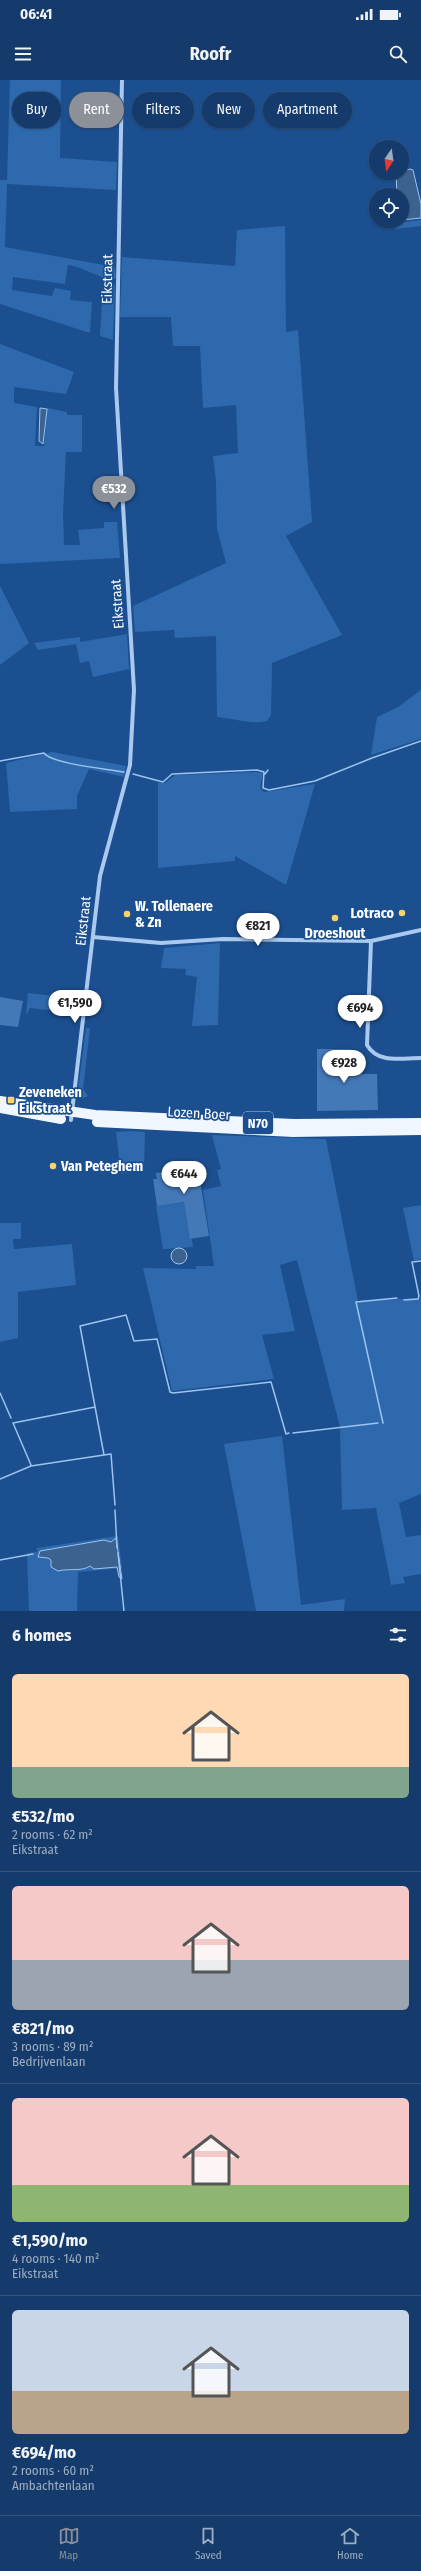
<!DOCTYPE html>
<meta charset="utf-8">
<style>
:root{--surface:#143b6b;--page:#214673;--text:#f1f3f6;--muted:#9dadc1;--line:#33557e;--accent:#8c9099}
body{margin:0;font-family:"Fira Sans Condensed",sans-serif;background:var(--page);color:var(--text);height:100vh;display:flex;flex-direction:column;font-size:15px;white-space:nowrap}
*{box-sizing:border-box;margin:0}
p{font-size:13px;color:var(--muted)}
.icon{flex:none;width:22px;height:22px;fill:none;stroke:currentColor;stroke-width:2;stroke-linecap:round;stroke-linejoin:round}
.map{position:relative;height:1531px;overflow:hidden}
.details{display:flex;flex-direction:column;background:var(--surface);flex:1}
.details>*{flex:none}
.top-card{position:absolute;left:12px;top:12px;width:397px;height:36px;display:flex;gap:8px}
.needle{width:26px;rotate:193deg}
.controls{position:absolute;left:369px;top:60px;display:grid;gap:8px}
.controls a{display:grid;place-items:center;width:40px;height:40px;border-radius:50%;background:var(--surface);box-shadow:0 1px 3px #0004,0 0 0 1px var(--line);font-size:20px}
.price{position:absolute;translate:-50% -34px;padding:0 9px;border-radius:14px;background:#fff;color:#222;font-size:13px;line-height:26px;filter:drop-shadow(0 1px 2px #0008)}
.price::after{content:'';position:absolute;left:50%;top:24px;width:12px;height:9px;margin-left:-6px;background:inherit;clip-path:polygon(0 0,100% 0,50% 100%)}
.price.active{background:var(--accent);color:#fff}
ul{padding:0;list-style:none}
li{display:grid;align-content:center;gap:8px;height:212px;padding:0 12px}
li+li{border-top:1px solid var(--line)}
li span{display:grid;place-items:center;height:124px;border-radius:6px;color:#555}
li>.icon{margin-inline-start:auto}
span .icon{width:72px;height:72px;fill:#fffc;stroke-width:1}
li b{font-size:17px}
h2{display:flex;justify-content:space-between;align-items:center;height:48px;padding:0 12px;font-size:17px}
.pill{padding:0 14px;border-radius:18px;background:var(--surface);box-shadow:0 1px 3px #0004,0 0 0 1px var(--line);font-size:14px;line-height:36px}
.pill.active{background:var(--accent);color:#fff}
.status{display:flex;justify-content:space-between;align-items:center;height:28px;padding:0 20px;background:var(--surface);direction:ltr}
.status svg{height:11px;fill:currentColor}
header{display:flex;justify-content:space-between;align-items:center;height:52px;padding:0 12px;background:var(--surface);font-size:18px;font-weight:700}
.tabs{display:flex;justify-content:space-around;align-items:center;height:56px;border-top:1px solid var(--line);background:var(--surface);font-size:11px;color:var(--muted)}
.tabs a{display:grid;justify-items:center;gap:2px}
.tabs .active{color:var(--accent)}
.map>svg:first-child{display:block}
.green{fill:#2e69ad}
.water{fill:#3c6290;stroke:#9cc4f0}
.lines{fill:none;stroke-linecap:round;stroke-linejoin:round}
.stream{stroke:#9cc4f0;stroke-width:1.5}
.building{fill:#4478b7}
.street{stroke:#a9c9ee;stroke-width:4}
.primary{stroke:#f0f6ff;stroke-width:10}
.poi-dot{fill:#ffd166;stroke:#1b4f8f;stroke-width:1.5}
.labels{text-anchor:middle;stroke-width:3.5;stroke-linejoin:round;paint-order:stroke}
.shield{fill:#1b4f8f;stroke:#bbcadd;stroke-width:1}
.shield-label{font-size:13px;font-weight:bold;fill:#fff}
.street-label{font-size:14px;fill:#fff;stroke:#1b4f8f}
.poi-label{font-size:14px;font-weight:bold;fill:#fff;stroke:#1b4f8f;text-anchor:start}
</style>
<div class="status"><b>06:41</b><svg viewBox="0 0 49 12"><path d="M0 12V9h3v3zM5 12V6h3v6zM10 12V3h3v9zM15 12V0h3v12zM26 1h20v11H26zM47 4h2v5h-2z"/></svg></div>
<header><svg class="icon" aria-label="menu" viewBox="0 0 24 24"><path d="M4 6h16M4 12h16M4 18h16"/></svg>Roofr<svg class="icon" aria-label="search" viewBox="0 0 24 24"><circle cx="10" cy="10" r="6"/><path d="M15 15l6 6"/></svg></header>
<div class="map">
<svg width="421" height="1531" viewBox="0 0 421 1531">
<rect width="100%" height="100%" fill="#1b4f8f"/>
<!-- green -->
<path class="green" d="M10 0H61L60 78 117 82 116 110 7 104 5 167 115 187 116 198C99 200 84 187 68 185L65 204 13 197 12 210 52 216 55 208 71 211 70 220 92 222 90 253 0 224V100H7Z
M421 140V146L395 149V143Z
M285 146 286 252 298 250 312 442 286 456 342 555 272 583 271 635 267 641C250 645 234 638 217 637L216 556 175 558 174 550 135 552 133 526 226 483 217 449 216 402 213 376 238 373 236 325 203 328 200 266H173L171 237H120L122 177 235 186 237 150Z
M106 203 115 205 113 260 100 256 102 222H105Z
M0 264 74 292 66 314 14 307V323L37 327 35 366H44L47 328 67 332V335H82V372H66L63 433 64 465H80L78 450 104 448V442H117L120 478 0 484Z
M0 506 29 563 0 585Z
M127 554 129 589 93 597 89 581 80 583 76 564 38 570 34 563 80 557V562Z
M421 610V659L371 675 377 637 398 627Z
M52 672 126 686 124 697 89 689 77 716V729L10 732 6 683Z
M256 692 263 693 260 708 264 712 315 704 286 805 235 776V781L158 788V703H165L175 695Z
M220 863 218 945 192 946 197 897 185 895 186 889 161 888 164 868Z
M28 913 81 919V934L30 928 26 935Z
M86 948H90L83 1009 88 1016 82 1019 78 1010Z
M130 1051 145 1052 144 1089 121 1094 116 1052Z
M212 1055 326 1059 358 1221 421 1218V1414L399 1423 406 1457 421 1455V1494L403 1497 405 1503 391 1505 376 1428 342 1430 340 1347 297 1180 280 1185 295 1251 262 1255 274 1299 172 1311 143 1188 196 1189V1186H214L203 1110 221 1106 217 1090 221 1089Z
M186 1122 193 1167 163 1169 156 1126Z
M421 1125V1179L414 1181 403 1128Z
M0 1143H21V1159H13L14 1169 72 1164 76 1205 18 1212V1258L0 1262Z
M282 1356 301 1525 345 1519 344 1531H256L224 1364Z
M118 1456 122 1488 78 1492 77 1531H29L27 1473 37 1472V1468Z"/>
<!-- water -->
<path class="water" d="M410 89 413 90 421 124V138L402 140V115H397L396 93Z
M40 328 47 329 43 364 39 361Z
M171 1176a8 8 0 1 1 16 0a8 8 0 1 1-16 0Z
M116 1458 122 1499 119 1497 117 1487 94 1489 90 1486C81 1492 69 1488 58 1491L51 1487V1480L48 1478 38 1477 40 1471 104 1460 111 1462Z"/>
<g class="lines">
<!-- stream -->
<path class="stream" d="M0 681 44 673C52 684 108 689 124 692
M133 694 163 702 172 694 257 690 264 692 263 708 269 710 315 701 372 678 421 661
M265 694 268 690
M404 1220 418 1219 419 1216 412 1182 421 1181
M0 1313 11 1338
M383 1343 356 1222 397 1218
M293 1353 378 1343
M31 1385 13 1343 95 1327
M0 1399 31 1386 104 1375
M115 1425 111 1374 104 1375 80 1246 126 1235 134 1261 157 1259 170 1312 173 1313 271 1302 286 1354 289 1353
M115 1430 117 1468
M118 1473 124 1531
M0 1480 33 1474"/>
</g>
<!-- building -->
<path class="building" d="M0 917 23 921 18 947 0 945Z
M317 969H351L352 990 356 994H377L378 1030 317 1031Z
M186 1081V1083L197 1082 209 1156 190 1159 184 1122 157 1126 153 1099H157L156 1093 173 1090V1085Z"/>
<g class="lines">
<!-- street -->
<path class="street" d="M93 857 161 863 223 859 371 861 421 850
M371 861 367 965C378 984 401 978 421 978
M71 1040 100 796 130 685 134 610 116 308 122 0"/>
<!-- primary -->
<path class="primary" d="M0 1021 95 1035 294 1044 421 1043
M0 1028 61 1039
M97 1042 293 1052 421 1050"/>
</g>
<!-- markers -->
<g class="poi-dot">
<circle cx="402" cy="833" r="4"/>
<circle cx="127" cy="834" r="4"/>
<circle cx="335" cy="838" r="4"/>
<rect x="7" y="1016" width="8" height="8" rx="2"/>
<circle cx="53" cy="1086" r="4"/>
</g>
<g class="labels">
<!-- shield labels -->
<rect class="shield" x="243" y="1032" width="30" height="22" rx="3"/>
<g class="shield-label">
<text x="258" y="1048">N70</text>
</g>
<!-- street labels -->
<g class="street-label">
<text transform="translate(107 199) rotate(-89)" y="5">Eikstraat</text>
<text transform="translate(117 524) rotate(-94)" y="5">Eikstraat</text>
<text transform="translate(83 841) rotate(-84)" y="5">Eikstraat</text>
<text transform="translate(199 1033) rotate(3)" y="5">Lozen Boer</text>
</g>
<!-- poi labels -->
<g class="poi-label">
<text x="135" y="831">W. Tollenaere<tspan x="135" dy="16">&amp; Zn</tspan></text>
<text x="394" y="838" text-anchor="end">Lotraco</text>
<text x="335" y="858" text-anchor="middle">Droeshout</text>
<text x="19" y="1017">Zeveneken<tspan x="19" dy="16">Eikstraat</tspan></text>
<text x="61" y="1091">Van Peteghem</text>
</g>
</g>
</svg>
<div class="controls">
<a><svg class="needle" viewBox="-14 -14 28 28"><path d="M0-13l5 13h-10z" fill="#e53935"/><path d="M0 13l5-13h-10z" fill="#9dadc1"/></svg></a>
<a><svg class="icon" aria-label="locate" viewBox="0 0 24 24"><circle cx="12" cy="12" r="6"/><path d="M12 2v4M12 18v4M2 12h4M18 12h4"/></svg></a>
</div>
<b class="price active" style="left:114px;top:430px">€532</b>
<b class="price" style="left:258px;top:867px">€821</b>
<b class="price" style="left:75px;top:944px">€1,590</b>
<b class="price" style="left:360px;top:949px">€694</b>
<b class="price" style="left:344px;top:1004px">€928</b>
<b class="price" style="left:184px;top:1115px">€644</b>
<div class="top-card">
<a class="pill">Buy</a>
<a class="pill active">Rent</a>
<a class="pill">Filters</a>
<a class="pill">New</a>
<a class="pill">Apartment</a>
</div>
</div>
<section class="details">
<h2>6 homes<svg class="icon" aria-label="filters" viewBox="0 0 24 24"><path d="M4 7h16M4 17h16"/><circle cx="9" cy="7" r="2"/><circle cx="15" cy="17" r="2"/></svg></h2>
<ul>
<li><span style="background:linear-gradient(#ffd9b3 75%,#7fa58c 0)"><svg class="icon" aria-label="home" viewBox="0 0 24 24"><path d="M3 11l9-7 9 7M6 9v11h12V9"/></svg></span><div><b>€532/mo</b><p>2 rooms · 62 m²</p><p>Eikstraat</p></div></li>
<li><span style="background:linear-gradient(#f6c9c9 60%,#9aa5b1 0)"><svg class="icon" aria-label="home" viewBox="0 0 24 24"><path d="M3 11l9-7 9 7M6 9v11h12V9"/></svg></span><div><b>€821/mo</b><p>3 rooms · 89 m²</p><p>Bedrijvenlaan</p></div></li>
<li><span style="background:linear-gradient(#f6c9c9 70%,#8fb573 0)"><svg class="icon" aria-label="home" viewBox="0 0 24 24"><path d="M3 11l9-7 9 7M6 9v11h12V9"/></svg></span><div><b>€1,590/mo</b><p>4 rooms · 140 m²</p><p>Eikstraat</p></div></li>
<li><span style="background:linear-gradient(#c9d6e8 65%,#b9a48a 0)"><svg class="icon" aria-label="home" viewBox="0 0 24 24"><path d="M3 11l9-7 9 7M6 9v11h12V9"/></svg></span><div><b>€694/mo</b><p>2 rooms · 60 m²</p><p>Ambachtenlaan</p></div></li>
</ul>
</section>
<nav class="tabs">
<a class="active"><svg class="icon" aria-label="map" viewBox="0 0 24 24"><path d="M3 6l6-2 6 2 6-2v14l-6 2-6-2-6 2zM9 4v14M15 6v14"/></svg>Map</a>
<a><svg class="icon" aria-label="saved" viewBox="0 0 24 24"><path d="M7 4h10v16l-5-4-5 4z"/></svg>Saved</a>
<a><svg class="icon" aria-label="home" viewBox="0 0 24 24"><path d="M3 11l9-7 9 7M6 9v11h12V9"/></svg>Home</a>
</nav>
